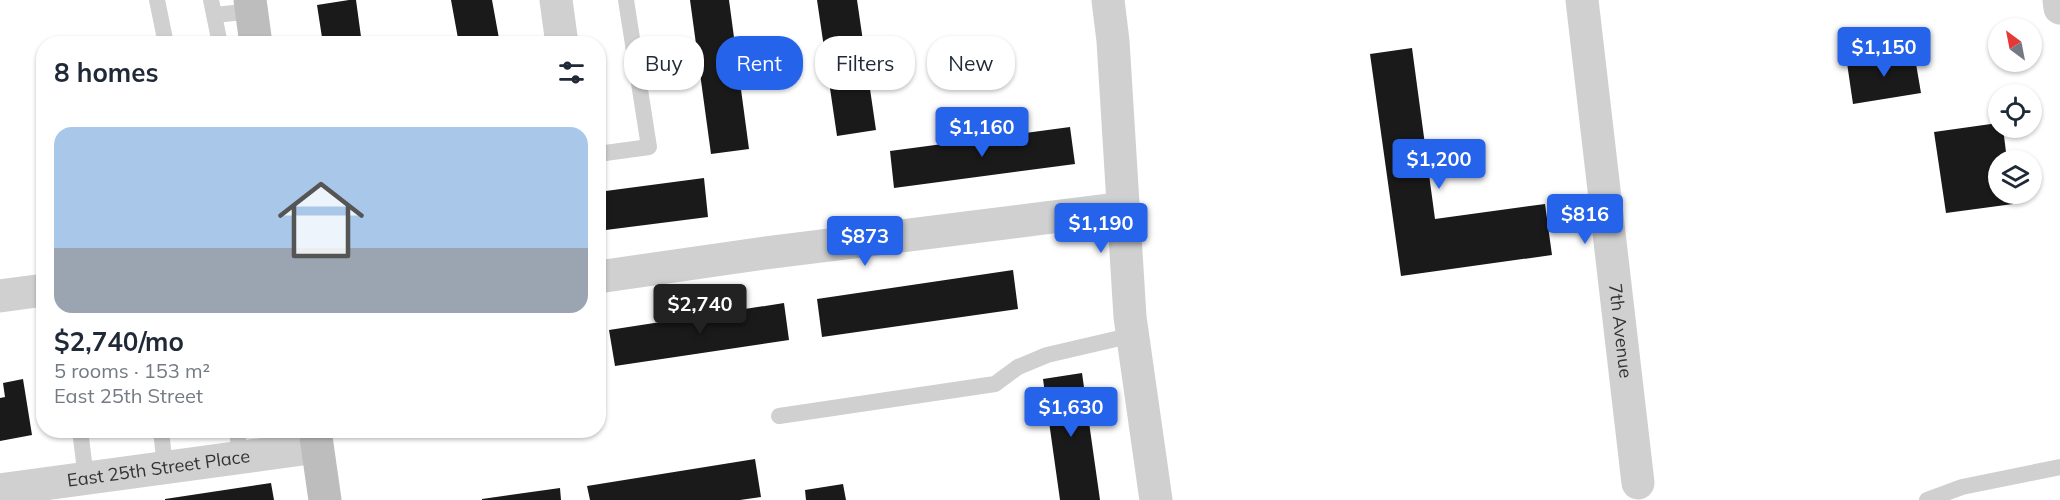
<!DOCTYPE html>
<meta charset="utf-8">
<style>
:root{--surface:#fff;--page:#f6f6f7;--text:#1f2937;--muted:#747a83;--line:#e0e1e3;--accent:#2563eb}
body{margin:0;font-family:Mulish,sans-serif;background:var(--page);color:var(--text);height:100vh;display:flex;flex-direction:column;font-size:22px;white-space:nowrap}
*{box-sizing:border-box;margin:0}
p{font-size:20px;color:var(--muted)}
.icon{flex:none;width:33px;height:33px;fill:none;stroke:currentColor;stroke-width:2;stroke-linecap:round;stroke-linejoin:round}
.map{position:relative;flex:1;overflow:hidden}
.details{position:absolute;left:36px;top:36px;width:570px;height:402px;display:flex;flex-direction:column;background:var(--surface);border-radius:24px;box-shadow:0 2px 4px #0004}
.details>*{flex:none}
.top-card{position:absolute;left:624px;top:36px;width:570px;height:54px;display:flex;gap:12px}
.needle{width:39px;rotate:328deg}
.controls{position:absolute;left:1988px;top:18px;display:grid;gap:12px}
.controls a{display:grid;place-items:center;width:54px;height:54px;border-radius:50%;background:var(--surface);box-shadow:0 2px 4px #0004;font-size:30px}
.price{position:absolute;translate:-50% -51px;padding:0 14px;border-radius:6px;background:var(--accent);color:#fff;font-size:20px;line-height:39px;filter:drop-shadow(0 2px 3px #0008)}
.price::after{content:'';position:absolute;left:50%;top:36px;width:18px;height:14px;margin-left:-9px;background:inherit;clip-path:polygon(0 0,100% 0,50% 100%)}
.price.current{background:#222;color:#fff}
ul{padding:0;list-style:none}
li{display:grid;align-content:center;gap:12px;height:318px;padding:0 18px}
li+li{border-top:2px solid var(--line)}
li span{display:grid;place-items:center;height:186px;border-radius:18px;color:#555}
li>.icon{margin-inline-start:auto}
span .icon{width:108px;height:108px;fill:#fffc;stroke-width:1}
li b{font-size:26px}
h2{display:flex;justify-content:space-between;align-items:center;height:72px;padding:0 18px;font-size:26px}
.pill{padding:0 21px;border-radius:24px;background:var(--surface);box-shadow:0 2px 4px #0004;font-size:21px;line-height:54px}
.pill.current{background:var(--accent);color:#fff}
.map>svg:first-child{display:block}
.building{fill:#1a1a1a}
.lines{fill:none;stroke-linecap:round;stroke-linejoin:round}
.service{stroke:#d0d0d0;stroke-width:16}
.minor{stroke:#d0d0d0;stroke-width:33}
.secondary{stroke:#bdbdbd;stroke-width:33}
.labels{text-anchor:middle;stroke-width:6;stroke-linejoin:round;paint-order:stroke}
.street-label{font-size:18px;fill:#333;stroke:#fff}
</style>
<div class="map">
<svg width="2060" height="500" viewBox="0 0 2060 500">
<rect width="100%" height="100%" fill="#fff"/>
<!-- building -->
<path class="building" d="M349 0H356L362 44H323L317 5Z
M451 0H492L500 44H459Z
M690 0H729L749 149 711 154Z
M817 0H857L876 130 837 136Z
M1412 48 1435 219 1545 204 1552 255 1401 276 1370 54Z
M1914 52 1921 93 1853 104 1847 63Z
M1998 123V128H2003L2007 160H1998V194H2012L2013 204 1946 213 1934 132Z
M1070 127 1075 164 894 188 890 151Z
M704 178 708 217 598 231V192Z
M1013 270 1018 309 822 337 817 299Z
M784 303 789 340 615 366 609 330Z
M1082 373 1100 500H1060L1043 379Z
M23 379 32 435 0 441V398L5 397 3 383Z
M755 459 761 497 740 500H590L587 486Z
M271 483 274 500H165V499Z
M843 484 846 500H806L805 490Z
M560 488 561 500H482V499Z"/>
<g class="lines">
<!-- service -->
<path class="service" d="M157 0 166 44
M211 0 220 44
M215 15 252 11
M598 154 649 147 626 0
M779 416 995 384 1018 367 1047 355 1133 335
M80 430 86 478
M161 430 165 468
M237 430 240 457
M1927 500 1962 487 2060 467"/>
<!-- minor -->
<g class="minor">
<path d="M556 0 562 44"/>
<path d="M1108 0 1113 41 1130 317 1156 500"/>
<path id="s1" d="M1582 0 1638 483"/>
<path d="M2059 0 2060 8"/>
<path d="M598 277 758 254 1124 208"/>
<path d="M0 296 44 290"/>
<path id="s2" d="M0 490 317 447"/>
</g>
<!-- secondary -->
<path class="secondary" d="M250 0 256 44
M315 430 325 500"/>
</g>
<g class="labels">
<!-- street labels -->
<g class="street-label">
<text dy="6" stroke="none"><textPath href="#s1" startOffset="333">7th Avenue</textPath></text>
<text dy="6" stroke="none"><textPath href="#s2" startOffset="160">East 25th Street Place</textPath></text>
</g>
</g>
</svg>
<div class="controls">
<a><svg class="needle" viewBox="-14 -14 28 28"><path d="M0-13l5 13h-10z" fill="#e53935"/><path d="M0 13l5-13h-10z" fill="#747a83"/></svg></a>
<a><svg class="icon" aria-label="locate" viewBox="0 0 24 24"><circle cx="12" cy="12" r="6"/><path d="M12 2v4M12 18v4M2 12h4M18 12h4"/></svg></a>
<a><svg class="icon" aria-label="layers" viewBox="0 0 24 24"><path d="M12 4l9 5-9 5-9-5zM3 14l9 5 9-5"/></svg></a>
</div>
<b class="price" style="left:1884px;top:78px">$1,150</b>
<b class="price" style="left:982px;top:158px">$1,160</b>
<b class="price" style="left:1439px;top:190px">$1,200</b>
<b class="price" style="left:1585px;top:245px">$816</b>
<b class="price" style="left:1101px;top:254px">$1,190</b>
<b class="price" style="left:865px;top:267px">$873</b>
<b class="price current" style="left:700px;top:335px">$2,740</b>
<b class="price" style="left:1071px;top:438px">$1,630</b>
<div class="top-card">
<a class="pill">Buy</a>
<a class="pill current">Rent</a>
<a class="pill">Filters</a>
<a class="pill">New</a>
</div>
<section class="details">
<h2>8 homes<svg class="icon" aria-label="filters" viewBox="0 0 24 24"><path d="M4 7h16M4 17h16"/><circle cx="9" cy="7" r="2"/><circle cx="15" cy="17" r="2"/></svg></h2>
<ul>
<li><span style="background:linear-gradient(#a9c7e8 65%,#9aa5b1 0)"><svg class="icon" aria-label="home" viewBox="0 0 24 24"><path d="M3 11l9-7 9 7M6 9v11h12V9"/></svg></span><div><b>$2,740/mo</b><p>5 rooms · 153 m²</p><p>East 25th Street</p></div></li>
</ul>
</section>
</div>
